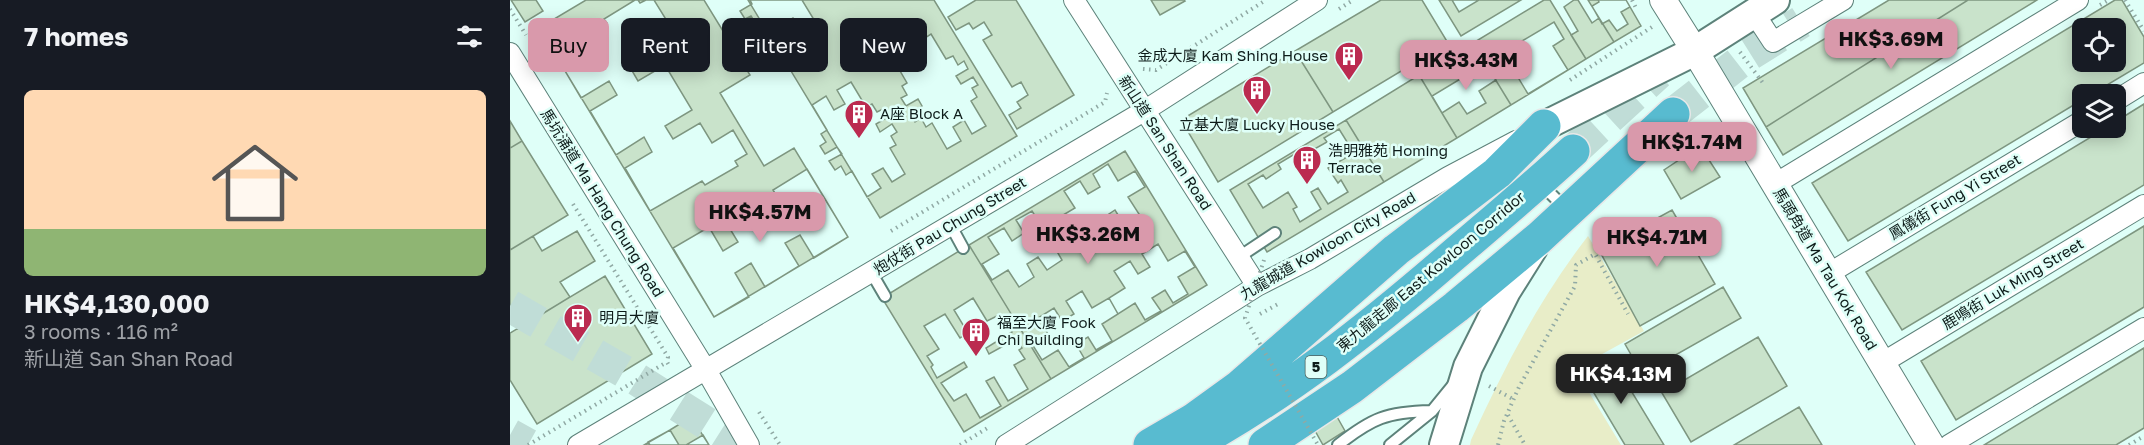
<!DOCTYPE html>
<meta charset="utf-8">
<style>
:root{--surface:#171b24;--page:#20242c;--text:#f1f3f6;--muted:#9ea1a6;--line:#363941;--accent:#d999ab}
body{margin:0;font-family:"Golos Text","Noto Sans TC",sans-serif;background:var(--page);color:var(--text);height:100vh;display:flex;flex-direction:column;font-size:22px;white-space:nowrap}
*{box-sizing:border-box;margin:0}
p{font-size:20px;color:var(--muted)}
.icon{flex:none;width:33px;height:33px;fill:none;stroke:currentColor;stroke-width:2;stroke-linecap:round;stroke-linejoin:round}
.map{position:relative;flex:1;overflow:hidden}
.sheet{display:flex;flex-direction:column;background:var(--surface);width:510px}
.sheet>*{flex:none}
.top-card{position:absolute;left:18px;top:18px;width:570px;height:54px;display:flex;gap:12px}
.controls{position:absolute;left:1562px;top:18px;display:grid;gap:12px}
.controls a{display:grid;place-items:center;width:54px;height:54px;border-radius:9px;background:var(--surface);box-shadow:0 3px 15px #0003;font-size:30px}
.price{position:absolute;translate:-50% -51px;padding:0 14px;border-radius:12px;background:var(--accent);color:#111;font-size:20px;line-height:39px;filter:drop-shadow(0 2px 3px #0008)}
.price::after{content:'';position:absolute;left:50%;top:36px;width:18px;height:14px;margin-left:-9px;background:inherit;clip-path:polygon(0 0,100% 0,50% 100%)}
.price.selected{background:#222;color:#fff}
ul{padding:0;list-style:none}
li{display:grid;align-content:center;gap:12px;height:318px;padding:0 24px}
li+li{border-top:2px solid var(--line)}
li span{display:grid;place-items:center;height:186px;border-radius:9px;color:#555}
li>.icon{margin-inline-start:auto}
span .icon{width:108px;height:108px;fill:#fffc;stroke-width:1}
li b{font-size:26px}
h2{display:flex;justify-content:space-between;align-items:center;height:72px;padding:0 24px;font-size:26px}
.pill{padding:0 21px;border-radius:9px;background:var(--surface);box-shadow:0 3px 15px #0003;font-size:21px;line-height:54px}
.pill.selected{background:var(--accent);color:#111}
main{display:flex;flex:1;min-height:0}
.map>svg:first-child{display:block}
.green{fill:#e8edc8}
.building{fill:#c9e3cb;stroke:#7e9680;stroke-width:1.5;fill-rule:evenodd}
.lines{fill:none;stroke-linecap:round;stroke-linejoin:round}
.trunk-tunnel{stroke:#c0ddd7;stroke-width:33;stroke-dasharray:33 16;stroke-linecap:butt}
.service-casing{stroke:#5d827a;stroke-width:14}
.minor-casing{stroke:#5d827a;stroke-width:22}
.tertiary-casing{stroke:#5d827a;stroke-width:28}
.secondary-casing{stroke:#5d827a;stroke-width:32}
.trunk-casing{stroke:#e7e8e8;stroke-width:36}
.path{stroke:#90a9a4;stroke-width:4;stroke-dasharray:1.5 4.5;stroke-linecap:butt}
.service{stroke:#fff;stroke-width:10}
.minor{stroke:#fff;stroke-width:20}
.tertiary{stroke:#fff;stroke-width:26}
.secondary{stroke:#fff;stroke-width:28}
.trunk{stroke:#58bbd0;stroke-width:33}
.path-bridge{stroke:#90a9a4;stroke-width:4;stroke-dasharray:1.5 4.5;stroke-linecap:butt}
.labels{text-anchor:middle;stroke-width:5;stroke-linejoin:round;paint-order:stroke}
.shield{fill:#dffff8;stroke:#4d605d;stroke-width:1.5}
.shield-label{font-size:14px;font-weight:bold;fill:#0e1c1a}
.poi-label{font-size:15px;fill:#0e1c1a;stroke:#dffff8;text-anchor:start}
.street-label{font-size:15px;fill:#0e1c1a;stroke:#dffff8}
</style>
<main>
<section class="sheet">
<h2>7 homes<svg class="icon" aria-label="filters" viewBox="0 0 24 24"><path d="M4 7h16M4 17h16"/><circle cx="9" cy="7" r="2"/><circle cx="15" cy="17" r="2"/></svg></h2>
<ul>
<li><span style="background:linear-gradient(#ffd9b3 75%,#8fb573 0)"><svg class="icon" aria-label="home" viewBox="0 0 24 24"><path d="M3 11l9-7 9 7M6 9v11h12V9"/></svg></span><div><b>HK$4,130,000</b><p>3 rooms · 116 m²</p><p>新山道 San Shan Road</p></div></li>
</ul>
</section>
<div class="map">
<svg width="1634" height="445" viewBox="0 0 1634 445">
<rect width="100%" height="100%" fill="#dffff8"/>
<!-- green -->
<path class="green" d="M1078 236 1134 331 1065 369 1111 445H960L961 440C994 368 1029 299 1078 236Z"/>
<!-- building -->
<path class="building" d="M1 0H26L33 11 15 22Z
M76 0H194L240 75 210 93 254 166 284 148 338 237 204 317 29 28Z
M125 0H128L130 3 136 0H144L157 21 136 33 148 53 121 69 128 81 155 65 182 110 155 126 163 139 190 123 202 143 223 130 237 154 225 161 228 166 195 185 192 181 140 211 115 168 142 152 134 137 106 155 80 111 107 95 99 81 71 98 45 54 97 23 94 19Z
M238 0H424L507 136 370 218Z
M240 0H292L306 23 292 31 283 18 273 24 281 38 267 46 252 21 246 24 241 16 235 19 230 11 242 4Z
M466 0H506L564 95 507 129 499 115 511 108 507 102 518 95 511 82 502 87 473 40 482 35 474 22 463 29 459 23 446 30 438 17Z
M641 0H674L675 1 650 15Z
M871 0H912L938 43 823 112 785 51Z
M929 0H1011L951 36Z
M942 0H969L949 12Z
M1034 0H1040L1076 59 1001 105 963 43Z
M1064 0H1068L1082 23 1089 18 1104 42 1076 59 1061 35 1068 31 1054 7Z
M1078 0H1116L1131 26 1104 42Z
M1088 0H1116L1120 7 1111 12 1118 24 1107 31 1099 20 1092 24 1082 6 1089 2Z
M1379 0H1458L1256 127 1233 88Z
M1458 0H1527L1273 155 1256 127Z
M1605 0H1612L1634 37V63L1582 94H1572V100L1338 241 1302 183ZM1572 28H1605V62H1572Z
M1044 22 1054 39 1043 46 1058 70 1018 94 1003 69 993 76 982 59Z
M421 34 436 59 443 56 448 65 454 61 458 69 446 76 451 84 463 77 468 85 462 88 467 97 461 101 476 126 462 134 454 120 443 127 451 141 437 149 422 123 416 127 411 118 405 122 400 114 412 106 408 99 396 106 391 98 397 95 392 86 397 83 382 57 397 49 405 63 415 57 407 43Z
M963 43 1001 105 947 138 909 75Z
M785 51 823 112 708 182 671 120Z
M975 64 986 80 969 91 976 103 957 114 949 102 932 113 922 96Z
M909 75 947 138 874 182 836 120Z
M341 82 356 107 362 104 367 112 373 109 378 117 366 124 370 132 382 124 387 132 381 136 386 145 380 148 395 174 382 182 373 168 362 174 371 188 357 197 342 171 336 175 331 166 325 170 319 161 332 154 327 147 315 154 310 146 316 142 311 134 317 130 302 105 316 96 324 110 335 104 327 90Z
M1634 104V185L1392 330 1356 272 1596 128H1605V122Z
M836 120 874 182 757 252 720 190Z
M0 121 12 141 0 148Z
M829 129 844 153 818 168 828 183 831 180 838 192 818 204 808 188 801 192 811 209 790 222 783 209 787 207 778 192 753 208 738 184 753 175 756 179 771 169 768 164 798 146 801 151 817 142 814 138Z
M12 141 58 215 0 250V148Z
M1190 146 1210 177 1171 199 1154 170Z
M615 151 697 285 541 379 459 245Z
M598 164 608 181 625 171 635 187 618 197 629 214 613 223 605 210 593 218 601 231 585 240 575 223 558 234 548 218 565 208 554 191 570 181 578 194 590 187 583 174Z
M297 169 338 237 304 258 290 235 275 243 289 266 255 287 241 263 225 273 239 297 204 317 163 248 199 227 213 251 228 242 214 219 248 198 263 222 277 213 263 190Z
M1162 210 1205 284 1130 326 1089 250Z
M522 211 532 227 548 218 558 234 542 243 552 260 537 270 528 257 517 264 524 277 509 287 498 270 482 280 472 264 489 254 478 237 494 228 502 241 514 233 506 220Z
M1634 226V307L1446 420 1411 361Z
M67 231 85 261 50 282 60 297 8 329 0 316V250L23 236 32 251Z
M648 244 658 261 675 251 685 267 668 277 678 294 663 303 655 290 642 298 651 311 635 320 625 303 608 314 599 298 615 288 604 271 620 261 628 274 640 267 632 254Z
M459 245 541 379 454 432 372 298Z
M95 276 142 354 27 424 0 380V333Z
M1213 287 1231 318 1132 374 1115 344Z
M572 291 582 308 599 298 608 314 592 324 602 341 586 350 578 337 566 344 574 358 559 367 548 350 532 360 522 344 538 334 528 318 544 308 552 321 564 314 556 301Z
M463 298 477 321 489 315 502 332 476 348 479 354 506 339 512 348 509 350 515 359 504 365 518 389 498 401 484 377 476 381 491 406 470 418 456 394 444 401 431 383 457 367 454 362 427 378 421 367 423 365 417 356 429 349 414 326 435 314 450 338 458 333 444 310Z
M1248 337 1277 386 1181 442 1152 393Z
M1634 348V428L1606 445H1474Z
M1100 356 1154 445H1115L1072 373Z
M1289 407 1312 445H1224Z
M826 415 835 431 813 445 803 427Z
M181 417 199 445H134L160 430Z
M160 430 169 445H140L138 442Z
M193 435 199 445H176Z"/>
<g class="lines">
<!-- trunk-tunnel -->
<path class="trunk-tunnel" d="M1163 114 1240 54 1291 22
M1063 151 1148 73
M0 306 120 375 231 445
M0 435 18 445"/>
<!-- service casing -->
<g class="service-casing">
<path id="service" d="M1031 184 1056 209
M441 226 453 248
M729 257 765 233
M361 272 375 296
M828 445C862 418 877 412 921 411
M880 445 922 411 944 384"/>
</g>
<!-- minor casing -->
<g class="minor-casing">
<path id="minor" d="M564 0 747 286
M1244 13 1263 42 1333 0
M0 53 196 370 239 445
M1605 101 1634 83
M1265 184 1568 0
M1318 274 1572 121
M1372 363 1634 205
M68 445 634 111 807 0
M496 445 747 286 800 259 938 177 1006 141
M1439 445 1634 328"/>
</g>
<!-- tertiary casing -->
<g class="tertiary-casing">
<path id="tertiary" d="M1153 0 1185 51 1421 445"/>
</g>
<!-- secondary casing -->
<g class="secondary-casing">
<path id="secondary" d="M1034 126 1185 51 1265 0
M934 445 958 367 996 291 1023 248"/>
</g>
<!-- trunk casing -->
<g class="trunk-casing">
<path id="trunk" d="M640 445 683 420 730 386 886 250 987 173 1034 126
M682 445C776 394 859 328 940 258 981 223 1023 188 1063 151
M755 445 842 387 946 307 1029 238 1163 114"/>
</g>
<!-- path -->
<path class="path" d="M1122 0 1127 10
M1615 0 1634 31
M1590 5 1599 0
M0 9 16 35
M829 9 843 0
M1230 52 1253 83
M633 69 646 70 756 0
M1060 80 1142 27
M63 204 158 357 157 362 160 367
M381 231 595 102 597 93
M750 314 770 303
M979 386 1003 399
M249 412 270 445
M998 415 1015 445
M18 445 157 362
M450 445 479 427
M988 445 994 421 1009 387 1065 286 1066 265 1085 254 1118 314
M1619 445 1634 436"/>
<!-- service -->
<use href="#service" class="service"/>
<!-- minor -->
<use href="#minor" class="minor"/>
<!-- tertiary -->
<use href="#tertiary" class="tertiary"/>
<!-- secondary -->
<use href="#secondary" class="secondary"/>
<!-- trunk -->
<use href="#trunk" class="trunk"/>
<!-- path-bridge -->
<path class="path-bridge" d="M754 260 735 318 808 445"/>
</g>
<!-- icons -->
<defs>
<g id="building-pin" transform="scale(1.5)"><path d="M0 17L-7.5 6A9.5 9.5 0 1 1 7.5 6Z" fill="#bb2b50" stroke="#dffff8"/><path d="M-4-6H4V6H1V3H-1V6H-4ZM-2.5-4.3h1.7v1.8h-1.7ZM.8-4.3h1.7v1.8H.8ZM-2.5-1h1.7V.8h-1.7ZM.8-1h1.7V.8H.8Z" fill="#fff"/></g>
</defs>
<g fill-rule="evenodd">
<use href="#building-pin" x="839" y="56"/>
<use href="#building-pin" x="747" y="90"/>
<use href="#building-pin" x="349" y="114"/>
<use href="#building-pin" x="797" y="160"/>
<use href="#building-pin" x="68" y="318"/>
<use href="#building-pin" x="466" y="332"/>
</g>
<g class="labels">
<!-- shield labels -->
<rect class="shield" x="795.5" y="356" width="21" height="22" rx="4.5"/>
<g class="shield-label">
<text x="806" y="372">5</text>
</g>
<!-- poi labels -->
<g class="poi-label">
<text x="818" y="61" text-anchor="end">金成大廈 Kam Shing House</text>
<text x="370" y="119">A座 Block A</text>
<text x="747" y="130" text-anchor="middle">立基大廈 Lucky House</text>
<text x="818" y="156">浩明雅苑 Homing<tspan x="818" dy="17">Terrace</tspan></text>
<text x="89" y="323">明月大廈</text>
<text x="487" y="328">福至大廈 Fook<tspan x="487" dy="17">Chi Building</tspan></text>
</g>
<!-- street labels -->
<g class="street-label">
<text transform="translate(655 143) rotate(57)" y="5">新山道 San Shan Road</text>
<text transform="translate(1445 197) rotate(-31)" y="5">鳳儀街 Fung Yi Street</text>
<text transform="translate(92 203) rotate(58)" y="5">馬坑涌道 Ma Hang Chung Road</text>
<text transform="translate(440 226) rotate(-31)" y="5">炮仗街 Pau Chung Street</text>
<text transform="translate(818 246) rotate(-30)" y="5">九龍城道 Kowloon City Road</text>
<text transform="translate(1315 269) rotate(59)" y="5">馬頭角道 Ma Tau Kok Road</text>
<text transform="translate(921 272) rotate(-40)" y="5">東九龍走廊 East Kowloon Corridor</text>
<text transform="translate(1503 284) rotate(-31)" y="5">鹿鳴街 Luk Ming Street</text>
</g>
</g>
</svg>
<div class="controls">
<a><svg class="icon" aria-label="locate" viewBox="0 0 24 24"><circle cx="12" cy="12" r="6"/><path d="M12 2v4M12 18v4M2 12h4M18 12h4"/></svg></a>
<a><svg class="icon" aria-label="layers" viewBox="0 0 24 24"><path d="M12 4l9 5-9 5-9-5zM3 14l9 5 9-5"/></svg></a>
</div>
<b class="price" style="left:1381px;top:70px">HK$3.69M</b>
<b class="price" style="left:956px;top:91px">HK$3.43M</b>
<b class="price" style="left:1182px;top:173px">HK$1.74M</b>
<b class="price" style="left:250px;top:243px">HK$4.57M</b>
<b class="price" style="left:578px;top:265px">HK$3.26M</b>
<b class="price" style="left:1147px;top:268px">HK$4.71M</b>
<b class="price selected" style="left:1111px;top:405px">HK$4.13M</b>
<div class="top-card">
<a class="pill selected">Buy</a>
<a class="pill">Rent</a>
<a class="pill">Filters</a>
<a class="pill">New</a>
</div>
</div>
</main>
